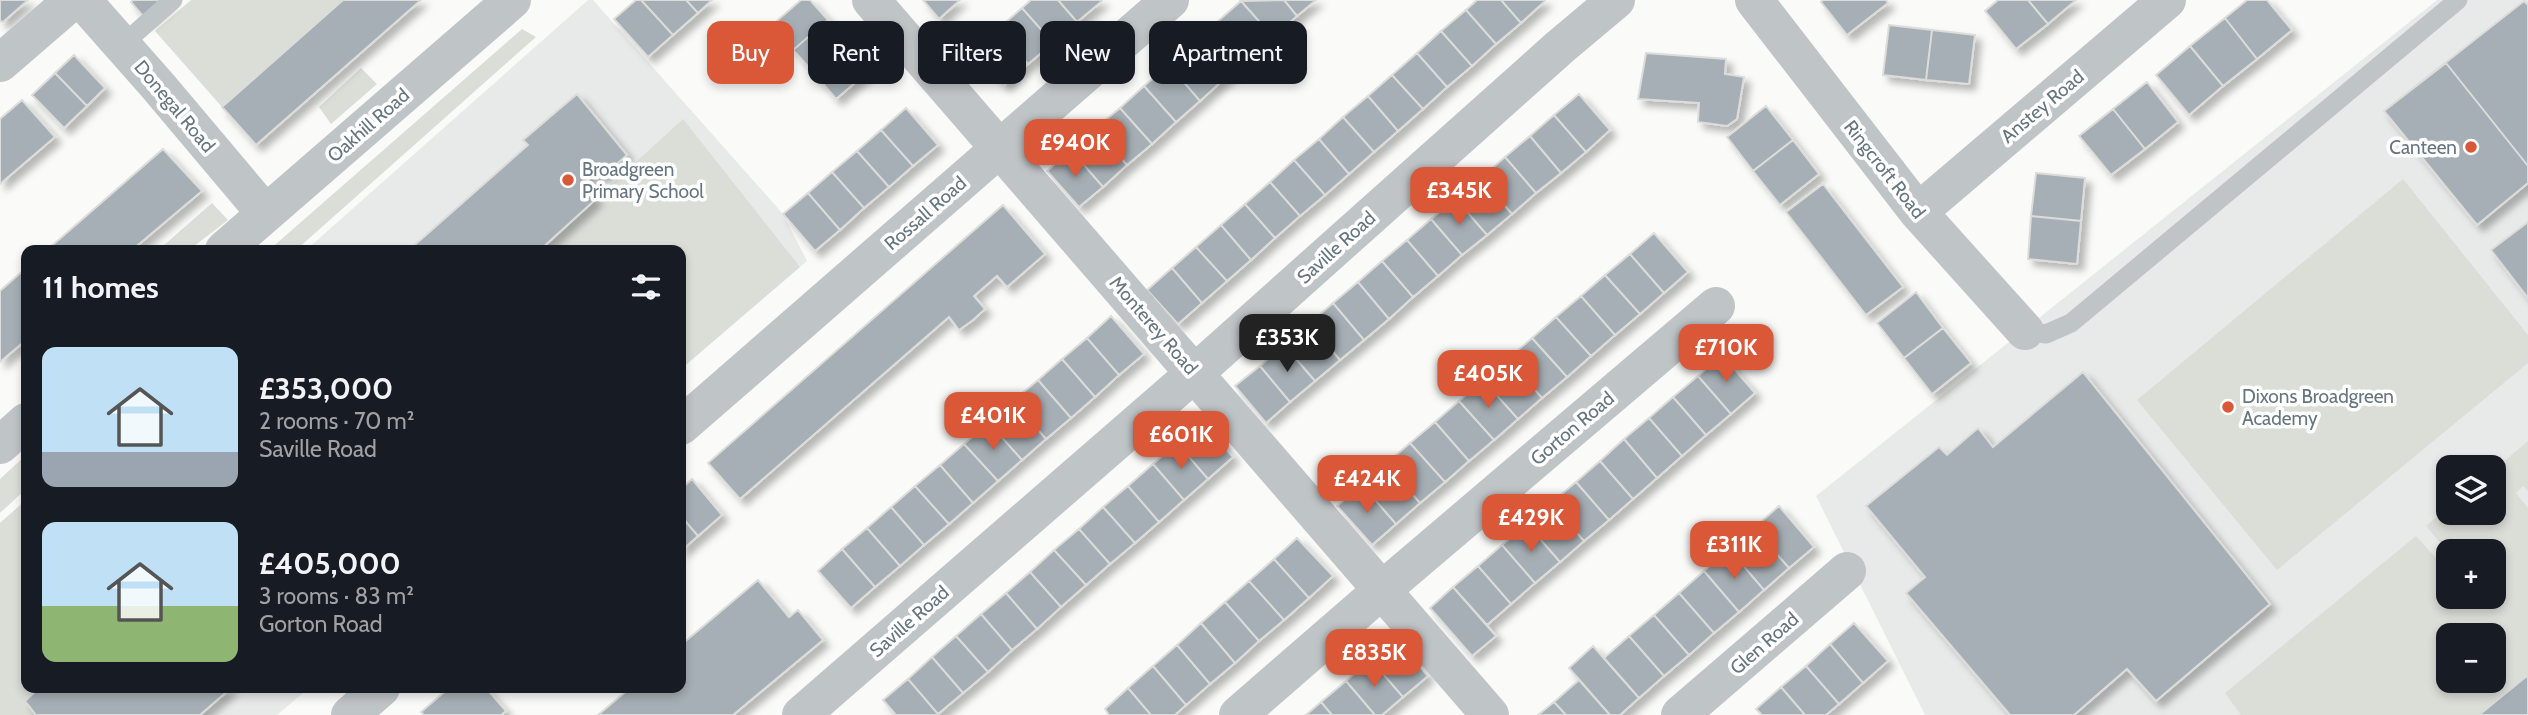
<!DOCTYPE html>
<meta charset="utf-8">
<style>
:root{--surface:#171b24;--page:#242831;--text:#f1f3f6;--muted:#9ea1a6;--accent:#da5838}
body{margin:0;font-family:Cabin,sans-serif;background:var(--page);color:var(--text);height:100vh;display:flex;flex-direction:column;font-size:26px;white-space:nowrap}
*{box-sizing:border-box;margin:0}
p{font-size:23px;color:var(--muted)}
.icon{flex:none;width:38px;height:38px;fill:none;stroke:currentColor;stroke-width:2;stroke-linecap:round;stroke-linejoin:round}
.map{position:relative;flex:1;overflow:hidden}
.details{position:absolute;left:21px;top:245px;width:665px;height:448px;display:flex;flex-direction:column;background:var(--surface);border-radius:14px;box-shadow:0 4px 10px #0003}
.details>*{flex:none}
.top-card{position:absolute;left:707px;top:21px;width:665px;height:63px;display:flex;gap:14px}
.tools{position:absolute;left:2436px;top:455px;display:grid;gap:14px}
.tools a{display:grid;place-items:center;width:70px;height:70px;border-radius:14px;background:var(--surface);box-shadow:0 4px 10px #0003;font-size:35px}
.price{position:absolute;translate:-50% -60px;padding:0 16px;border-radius:14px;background:var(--accent);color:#fff;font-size:23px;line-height:46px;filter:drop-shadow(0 2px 4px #0008)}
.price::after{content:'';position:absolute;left:50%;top:42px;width:21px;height:16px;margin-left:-10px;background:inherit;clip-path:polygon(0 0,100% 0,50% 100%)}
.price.selected{background:#222;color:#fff}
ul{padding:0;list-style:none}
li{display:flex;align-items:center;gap:21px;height:175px;padding:0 21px}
li span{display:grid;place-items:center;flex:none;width:196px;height:140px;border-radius:14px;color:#555}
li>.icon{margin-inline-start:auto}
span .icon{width:84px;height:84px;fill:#fffc;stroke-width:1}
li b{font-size:30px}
h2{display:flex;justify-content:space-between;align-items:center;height:84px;padding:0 21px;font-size:30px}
.chip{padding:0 24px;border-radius:14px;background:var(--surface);box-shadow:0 4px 10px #0003;font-size:24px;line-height:63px}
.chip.selected{background:var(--accent);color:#fff}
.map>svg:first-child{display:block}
.built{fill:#e8e9e9;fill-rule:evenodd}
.green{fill:#daded7;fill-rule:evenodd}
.building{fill:#a6afb5;stroke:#dcdcda;stroke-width:2;filter:url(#shadow)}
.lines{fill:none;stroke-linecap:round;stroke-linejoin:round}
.service{stroke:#bfc4c7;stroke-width:19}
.minor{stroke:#bfc4c7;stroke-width:38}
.poi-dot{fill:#da5838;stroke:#fff;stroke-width:2.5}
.labels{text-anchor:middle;stroke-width:7;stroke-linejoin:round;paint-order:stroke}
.street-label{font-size:19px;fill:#667681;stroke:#fff}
.poi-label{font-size:19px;fill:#667681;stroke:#fff;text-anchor:start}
</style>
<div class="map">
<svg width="2528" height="715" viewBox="0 0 2528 715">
<defs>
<filter id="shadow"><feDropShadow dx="6" dy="6" stdDeviation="3.5" flood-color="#0004"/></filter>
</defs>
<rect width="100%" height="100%" fill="#fafaf8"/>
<!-- built -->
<path class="built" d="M588 0H593L783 214 807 261 681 369V250H306Z
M2437 0H2528V715H1925L1816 496ZM2448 467H2494V513H2448ZM2448 551H2494V597H2448ZM2448 635H2494V681H2448Z
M26 500V688H309L277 715H0V523Z"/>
<!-- green -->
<path class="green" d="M191 0H343L222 107 155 31Z
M522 29 536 37 296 250H269Z
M361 68 377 84 331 124 319 107Z
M683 119 800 267 681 369V250H540Z
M2403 179 2528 335V363L2277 570 2137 400Z
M212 203 228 220 189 250H166L163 246Z
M2528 441V491L2523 486 2516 493 2528 508V675L2479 715H2241L2225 693 2416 536 2436 558 2446 550 2426 526 2448 507V513H2494V470ZM2448 551H2494V597H2448ZM2448 635H2494V681H2448Z
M26 455V489L0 513V479Z
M26 500V688H39L25 701 36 715H0V523Z"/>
<!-- building -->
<path class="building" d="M0 0H28L3 22 0 21Z
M133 0H170L147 21 131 2Z
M343 0H421L256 145 222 107Z
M636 0H641L673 35 648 57 614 19Z
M641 0H686L698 13 673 35Z
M686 0H712L698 13Z
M801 0H810L828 20 793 50 772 25Z
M923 0H960L939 19Z
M1031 0H1058L1077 22 1053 43 1022 8Z
M1058 0H1101L1102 1 1077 22Z
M1284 0H1316L1297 16Z
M1284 0 1297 16 1273 37 1241 1Z
M1477 0H1501L1521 23 1496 44 1466 10Z
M1501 0H1544L1545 1 1521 23Z
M1823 0H1886L1888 3 1847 35 1821 2Z
M1998 0H2028L2048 24 2016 49 1985 11Z
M2028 0H2076L2048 24Z
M2247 0H2267L2292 30 2257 59 2225 18Z
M1241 1 1273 37 1249 58 1217 22Z
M2524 1 2528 5V183L2477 225 2384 111Z
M1022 8 1053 43 1028 64 998 29Z
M1466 10 1496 44 1472 66 1441 31Z
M2225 18 2257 59 2223 86 2190 46Z
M828 20 849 44 815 74 793 50Z
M1217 22 1249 58 1224 79 1192 43Z
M1889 25 1932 30 1926 80 1883 75Z
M998 29 1028 64 1004 85 973 50Z
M1932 30 1975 35 1969 84 1926 80Z
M1441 31 1472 66 1447 87 1417 53Z
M1192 43 1224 79 1200 101 1169 65Z
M849 44 871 69 836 99 815 74Z
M2190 46 2223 86 2189 115 2156 75Z
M1417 53 1447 87 1423 109 1392 75Z
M1646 53 1726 59 1725 74 1744 77 1737 119 1727 126 1698 122 1699 103 1638 99Z
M74 55 105 88 87 106 55 73Z
M2446 63 2528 166V183L2477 225 2384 111Z
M1169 65 1200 101 1176 122 1144 86Z
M55 73 87 106 64 128 32 95Z
M1392 75 1423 109 1398 131 1368 96Z
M2147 82 2178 122 2145 149 2113 109Z
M1144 86 1176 122 1152 144 1120 108Z
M577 94 627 155 602 177 597 172 583 184 596 199 540 250H409L528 145 523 140Z
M1579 94 1610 130 1586 152 1554 115Z
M1368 96 1398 131 1374 152 1343 117Z
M22 100 55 137 0 184V119Z
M1766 106 1793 140 1753 171 1727 137Z
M906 108 938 145 913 166 881 130Z
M1120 108 1152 144 1127 165 1095 129Z
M2113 109 2145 149 2111 175 2079 136Z
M1554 115 1586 152 1561 173 1530 136Z
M1343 117 1374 152 1349 174 1319 139Z
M1095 129 1127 165 1103 187 1071 150Z
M881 130 913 166 889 187 857 151Z
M1530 136 1561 173 1536 193 1505 157Z
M1319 139 1349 174 1325 195 1294 160Z
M1793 140 1819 174 1780 205 1753 171Z
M163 149 202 191 132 250H47Z
M1071 150 1103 187 1079 207 1047 171Z
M857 151 889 187 864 208 832 172Z
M1505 157 1536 193 1512 214 1481 178Z
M1294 160 1325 195 1300 216 1270 182Z
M832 172 864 208 840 230 808 193Z
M2036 173 2085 178 2081 221 2031 216Z
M1481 178 1512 214 1487 235 1456 199Z
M1270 182 1300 216 1275 238 1245 204Z
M1823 184 1903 287 1866 315 1786 212Z
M808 193 840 230 815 251 783 214Z
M1456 199 1487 235 1462 255 1431 219Z
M1245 204 1275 238 1251 260 1221 225Z
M1003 205 1045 254 1007 287 997 276 974 296 985 309 973 320 959 330 949 317 740 499 708 463Z
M2031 216 2081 221 2077 264 2028 259Z
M1431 219 1462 255 1438 276 1407 240Z
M2528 222V298L2491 250Z
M1221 225 1251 260 1227 281 1196 247Z
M1654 233 1688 272 1664 293 1630 254Z
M1407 240 1438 276 1413 297 1382 261Z
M1196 247 1227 281 1202 303 1172 268Z
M1630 254 1664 293 1640 314 1605 275Z
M1382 261 1413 297 1389 319 1358 282Z
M26 268V340L0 362V291Z
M1172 268 1202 303 1178 324 1147 290Z
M1605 275 1640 314 1615 335 1581 296Z
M1358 282 1389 319 1364 340 1333 303Z
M1916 292 1943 328 1904 358 1877 323Z
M1581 296 1615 335 1591 356 1556 317Z
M1333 303 1364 340 1340 360 1309 324Z
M1111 316 1144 354 1119 375 1087 338Z
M1556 317 1591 356 1567 377 1532 338Z
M1309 324 1340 360 1315 381 1284 345Z
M1943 328 1971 363 1932 394 1904 358Z
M1087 338 1119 375 1095 397 1062 359Z
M1532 338 1567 377 1542 398 1508 359Z
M1284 345 1315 381 1290 402 1260 366Z
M1722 355 1755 393 1731 414 1698 376Z
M1062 359 1095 397 1071 418 1038 380Z
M1508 359 1542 398 1518 419 1483 380Z
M1260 366 1290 402 1266 423 1235 386Z
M2083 372 2270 604 2156 701 2127 669 2074 715H2010L1906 593 1925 577 1866 506 1939 447 1947 455 1978 428 1993 447Z
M1698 376 1731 414 1706 435 1673 397Z
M1038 380 1071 418 1046 439 1013 401Z
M1483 380 1518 419 1494 440 1459 401Z
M1673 397 1706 435 1682 456 1649 418Z
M1013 401 1046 439 1022 460 989 423Z
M1459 401 1494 440 1469 461 1435 422Z
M1649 418 1682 456 1657 478 1624 439Z
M1201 421 1233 457 1208 479 1177 443Z
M1435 422 1469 461 1445 482 1410 443Z
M989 423 1022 460 998 481 964 444Z
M1624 439 1657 478 1633 499 1600 461Z
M1177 443 1208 479 1184 500 1153 464Z
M1410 443 1445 482 1420 503 1386 464Z
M964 444 998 481 973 503 940 465Z
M1600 461 1633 499 1609 520 1576 482Z
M1153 464 1184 500 1159 522 1128 486Z
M1386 464 1420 503 1396 524 1362 485Z
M940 465 973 503 949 524 915 486Z
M692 479 722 515 698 536 681 516V489Z
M1576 482 1609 520 1584 541 1551 503Z
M1362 485 1396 524 1372 545 1337 506Z
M915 486 949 524 924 545 891 507Z
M1128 486 1159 522 1135 543 1103 507Z
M1551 503 1584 541 1560 562 1527 524Z
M1779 506 1814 547 1789 568 1754 528Z
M891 507 924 545 900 566 867 528Z
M1103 507 1135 543 1110 564 1079 529Z
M681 516 698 536 681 551Z
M1527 524 1560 562 1535 583 1502 545Z
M867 528 900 566 875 587 842 549Z
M1754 528 1789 568 1764 590 1729 549Z
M1079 529 1110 564 1086 585 1054 550Z
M1297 538 1333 576 1309 598 1274 559Z
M1502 545 1535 583 1511 604 1478 566Z
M842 549 875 587 851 608 818 571Z
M1729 549 1764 590 1739 612 1704 571Z
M1054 550 1086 585 1061 607 1030 572Z
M1274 559 1309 598 1284 620 1249 581Z
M1478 566 1511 604 1487 625 1453 587Z
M1704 571 1739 612 1714 633 1679 593Z
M1030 572 1061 607 1037 629 1006 593Z
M758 580 789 617 798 610 823 640 733 715H598L630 688H681V645Z
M1249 581 1284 620 1259 641 1225 602Z
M1453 587 1496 636 1472 656 1430 608Z
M1006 593 1037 629 1012 650 981 614Z
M1679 593 1714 633 1689 655 1654 615Z
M1225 602 1259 641 1235 663 1201 623Z
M981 614 1012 650 988 672 956 636Z
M1654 615 1689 655 1664 676 1629 636Z
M1201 623 1235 663 1210 684 1177 645Z
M1854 623 1888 661 1863 683 1830 644Z
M956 636 988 672 963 693 932 657Z
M1629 636 1664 676 1639 698 1604 658Z
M1395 638 1428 676 1403 697 1370 659Z
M1830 644 1863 683 1839 704 1806 666Z
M1177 645 1210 684 1186 705 1153 666Z
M1593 646 1639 698 1620 715H1610L1569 668Z
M932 657 963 693 938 714 908 679Z
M1370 659 1403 697 1382 715H1375L1346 681Z
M1153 666 1186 705 1175 715H1151L1128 688Z
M1806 666 1839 704 1826 715H1805L1781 687Z
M2528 675V715H2479Z
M908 679 938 714V715H896L883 700Z
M1579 680 1610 715H1566L1554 702Z
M1346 681 1375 715H1332L1321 702Z
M1781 687 1805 715H1762L1756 709Z
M39 688H231L200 715H36L25 701Z
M449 688H486L506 711 501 715H424L421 712Z
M1128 688 1151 715H1109L1105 709Z
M1321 702 1332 715H1306Z
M1554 702 1566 715H1538Z"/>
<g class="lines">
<!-- service -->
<path class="service" d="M122 45 173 0
M2025 331 2046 334 2071 323 2458 0"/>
<!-- minor -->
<path class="minor" d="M82 0 158 86 265 213
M871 0 1490 715
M1754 0 1918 212 2025 331
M0 63 73 0
M1918 212 2167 0
M224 250 512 0
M681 426 1170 0
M0 445 26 422
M350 715 381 688
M801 715 1196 372 1560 47 1616 0
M1238 715 1382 590 1716 306
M1680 715 1847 571"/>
</g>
<!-- markers -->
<g class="poi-dot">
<circle cx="2471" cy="147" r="7"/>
<circle cx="568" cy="180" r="7"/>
<circle cx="2228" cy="407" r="7"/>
</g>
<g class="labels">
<!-- street labels -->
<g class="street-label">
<text transform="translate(175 106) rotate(50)" y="7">Donegal Road</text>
<text transform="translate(2042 106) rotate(-40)" y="7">Anstey Road</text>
<text transform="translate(368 125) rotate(-41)" y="7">Oakhill Road</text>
<text transform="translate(1885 169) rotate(52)" y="7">Ringcroft Road</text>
<text transform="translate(925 213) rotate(-41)" y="7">Rossall Road</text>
<text transform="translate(1336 247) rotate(-42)" y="7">Saville Road</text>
<text transform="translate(1154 325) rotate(49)" y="7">Monterey Road</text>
<text transform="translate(1572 428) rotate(-40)" y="7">Gorton Road</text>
<text transform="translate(909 621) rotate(-41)" y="7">Saville Road</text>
<text transform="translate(1764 643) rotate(-41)" y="7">Glen Road</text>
</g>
<!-- poi labels -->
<g class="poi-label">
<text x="2457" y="154" text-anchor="end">Canteen</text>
<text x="582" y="176">Broadgreen<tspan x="582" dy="22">Primary School</tspan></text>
<text x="2242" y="403">Dixons Broadgreen<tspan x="2242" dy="22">Academy</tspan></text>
</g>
</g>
</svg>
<div class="tools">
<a><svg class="icon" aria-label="layers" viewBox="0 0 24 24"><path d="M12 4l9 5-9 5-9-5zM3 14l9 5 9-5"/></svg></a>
<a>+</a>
<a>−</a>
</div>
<b class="price" style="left:1075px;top:179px">£940K</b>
<b class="price" style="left:1459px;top:227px">£345K</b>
<b class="price selected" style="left:1287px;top:374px">£353K</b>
<b class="price" style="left:1726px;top:384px">£710K</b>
<b class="price" style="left:1488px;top:410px">£405K</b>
<b class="price" style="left:993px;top:452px">£401K</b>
<b class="price" style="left:1181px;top:471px">£601K</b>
<b class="price" style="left:1367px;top:515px">£424K</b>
<b class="price" style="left:1531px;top:554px">£429K</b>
<b class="price" style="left:1734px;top:581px">£311K</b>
<b class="price" style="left:1374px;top:689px">£835K</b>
<div class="top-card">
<a class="chip selected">Buy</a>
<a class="chip">Rent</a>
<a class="chip">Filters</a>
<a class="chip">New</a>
<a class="chip">Apartment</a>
</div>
<section class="details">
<h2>11 homes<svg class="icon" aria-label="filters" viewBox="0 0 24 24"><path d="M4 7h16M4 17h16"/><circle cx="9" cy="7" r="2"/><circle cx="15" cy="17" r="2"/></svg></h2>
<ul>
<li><span style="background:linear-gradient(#bfe0f5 75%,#9aa5b1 0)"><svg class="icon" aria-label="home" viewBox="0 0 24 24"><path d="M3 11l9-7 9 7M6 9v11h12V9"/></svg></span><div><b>£353,000</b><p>2 rooms · 70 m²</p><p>Saville Road</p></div></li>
<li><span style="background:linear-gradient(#bfe0f5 60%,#8fb573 0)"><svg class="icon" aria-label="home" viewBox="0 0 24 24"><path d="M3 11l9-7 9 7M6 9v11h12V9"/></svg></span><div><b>£405,000</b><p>3 rooms · 83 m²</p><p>Gorton Road</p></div></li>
</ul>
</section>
</div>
